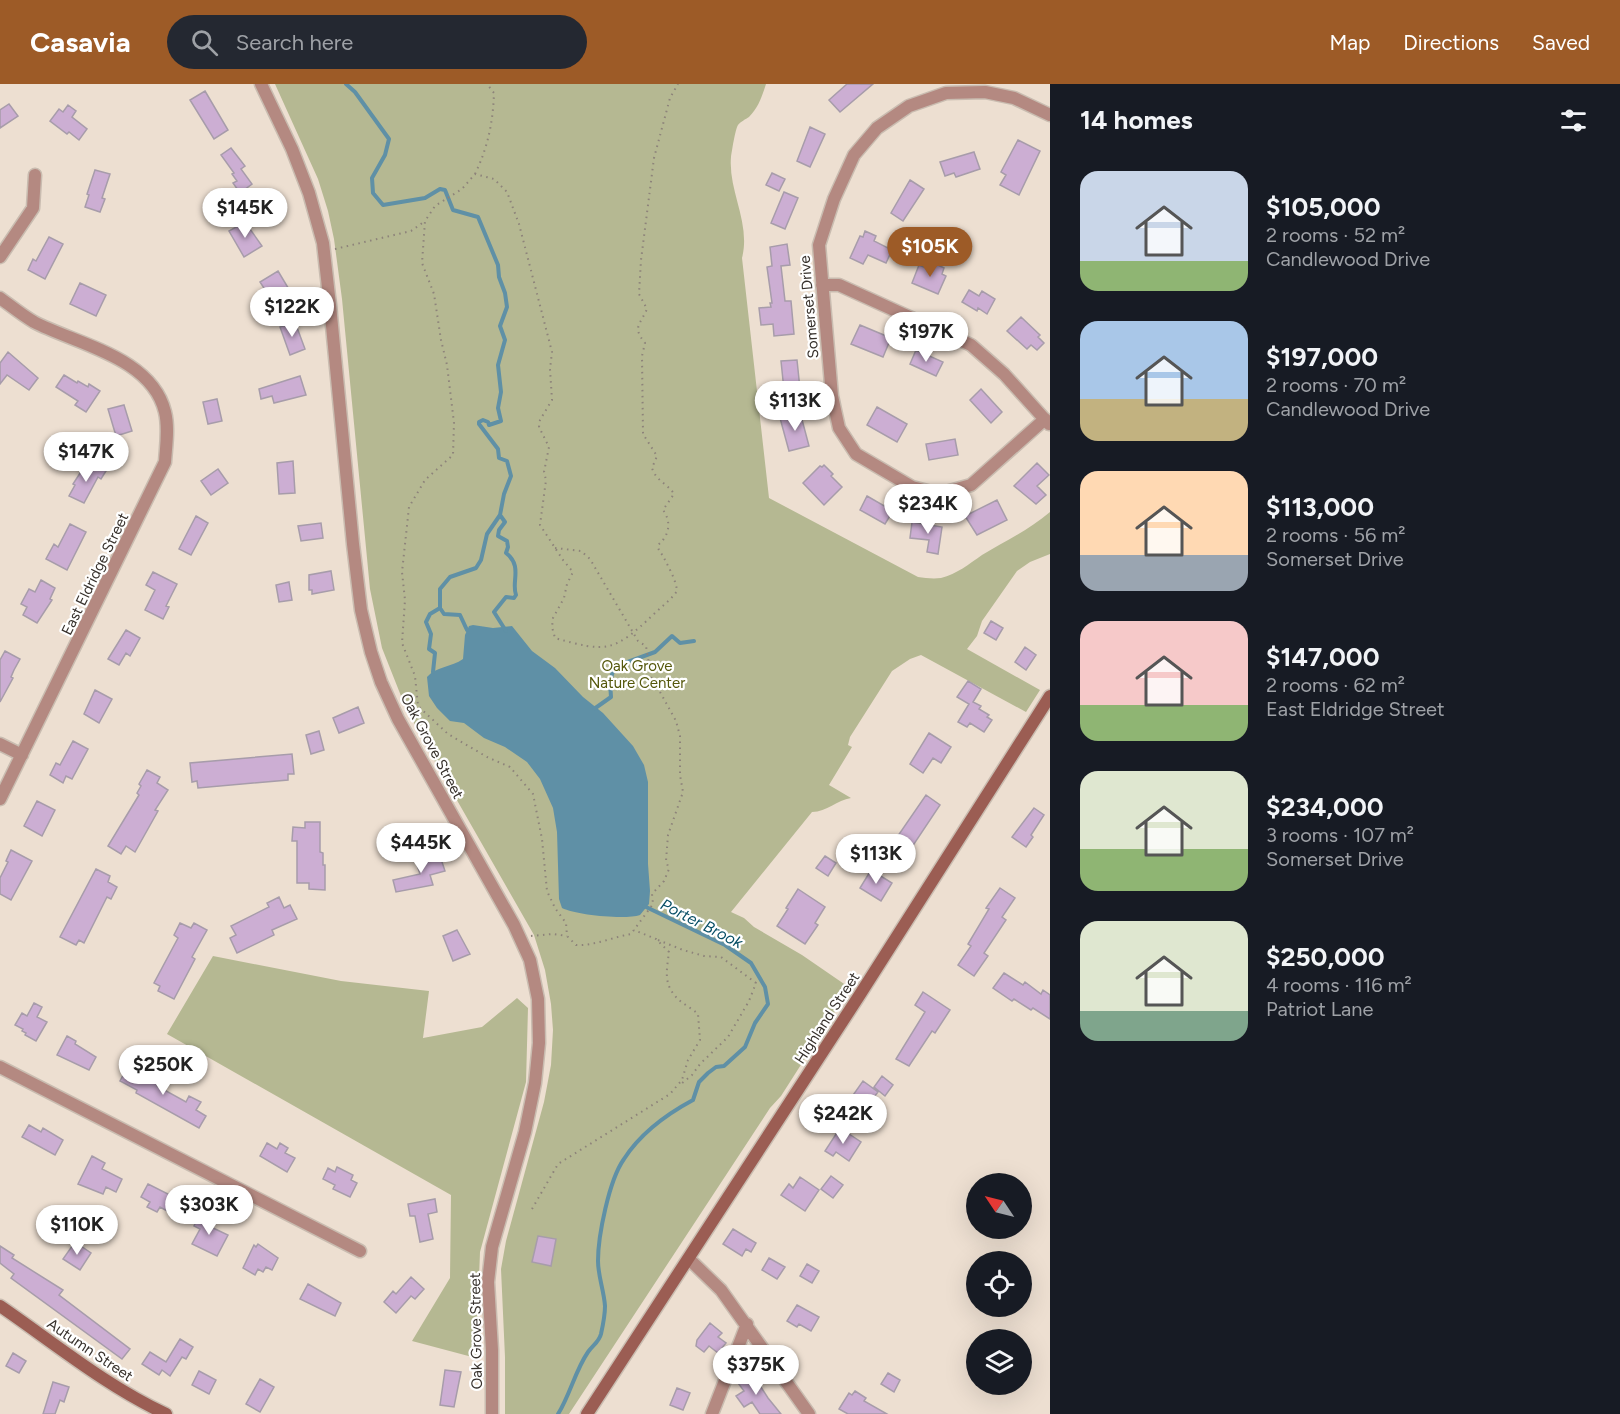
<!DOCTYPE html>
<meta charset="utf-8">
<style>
:root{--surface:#171b24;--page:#242831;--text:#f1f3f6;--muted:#9ea1a6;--accent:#9d5b27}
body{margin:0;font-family:Figtree,sans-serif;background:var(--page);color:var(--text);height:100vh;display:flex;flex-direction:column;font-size:22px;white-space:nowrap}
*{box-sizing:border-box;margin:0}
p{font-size:20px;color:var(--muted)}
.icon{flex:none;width:33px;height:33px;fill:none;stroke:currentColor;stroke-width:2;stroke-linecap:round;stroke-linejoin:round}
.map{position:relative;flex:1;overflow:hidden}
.details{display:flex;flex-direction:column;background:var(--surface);width:570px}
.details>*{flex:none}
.needle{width:39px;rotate:305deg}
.controls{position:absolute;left:966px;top:1089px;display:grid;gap:12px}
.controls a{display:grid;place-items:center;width:66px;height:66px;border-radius:50%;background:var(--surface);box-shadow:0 6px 24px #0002;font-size:30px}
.price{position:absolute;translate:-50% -51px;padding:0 14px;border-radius:21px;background:#fff;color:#222;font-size:20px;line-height:39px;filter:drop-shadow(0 2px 3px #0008)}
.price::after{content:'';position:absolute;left:50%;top:36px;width:18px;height:14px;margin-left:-9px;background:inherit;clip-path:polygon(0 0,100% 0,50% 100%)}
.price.selected{background:var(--accent);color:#fff}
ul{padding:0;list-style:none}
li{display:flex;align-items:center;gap:18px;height:150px;padding:0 30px}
li span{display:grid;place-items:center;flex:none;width:168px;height:120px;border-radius:18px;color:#555}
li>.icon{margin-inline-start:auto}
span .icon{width:72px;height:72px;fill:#fffc;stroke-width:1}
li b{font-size:26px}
h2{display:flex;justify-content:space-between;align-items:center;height:72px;padding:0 30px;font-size:26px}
header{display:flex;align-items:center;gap:36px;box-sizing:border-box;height:84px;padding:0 30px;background:var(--accent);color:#fff}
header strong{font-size:28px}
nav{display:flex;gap:33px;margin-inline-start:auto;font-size:21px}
.search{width:420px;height:54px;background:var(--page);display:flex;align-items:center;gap:15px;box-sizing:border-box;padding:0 21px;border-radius:33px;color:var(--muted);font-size:22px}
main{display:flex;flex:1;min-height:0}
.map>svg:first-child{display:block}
.green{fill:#b5b892}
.water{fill:#5f90a6}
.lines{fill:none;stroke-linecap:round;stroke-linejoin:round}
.stream{stroke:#5f90a6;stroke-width:4}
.building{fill:#ccaed3;stroke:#a79caa;stroke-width:1.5}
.street-casing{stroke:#c9bcb0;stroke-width:15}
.secondary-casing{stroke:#c9bcb0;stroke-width:15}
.path{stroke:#8d837a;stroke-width:2;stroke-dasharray:1.5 4.5;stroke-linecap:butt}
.street{stroke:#b48981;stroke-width:12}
.secondary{stroke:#9b5d53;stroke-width:12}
.labels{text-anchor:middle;stroke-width:4.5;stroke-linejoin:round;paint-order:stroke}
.street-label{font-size:15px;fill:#37312c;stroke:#fff}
.park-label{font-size:15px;fill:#54570a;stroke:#fff}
.water-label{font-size:16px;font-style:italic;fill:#074e65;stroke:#fff}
</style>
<header>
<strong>Casavia</strong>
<div class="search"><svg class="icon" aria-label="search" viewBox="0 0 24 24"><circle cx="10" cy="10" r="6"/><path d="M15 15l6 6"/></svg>Search here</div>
<nav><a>Map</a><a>Directions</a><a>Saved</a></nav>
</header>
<main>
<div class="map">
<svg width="1050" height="1330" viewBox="0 0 1050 1330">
<rect width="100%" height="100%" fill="#eddfd1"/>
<!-- green -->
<path class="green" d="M275 0H766C762 12 759 23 749 33 746 35 740 38 738 41 735 46 732 67 731 73 728 107 751 139 742 174L769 414 918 493C925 494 933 495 941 494 957 490 969 480 982 471 1005 457 1029 446 1050 428V470L1030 478 1017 487 982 537 977 552 967 565 1040 606 1026 628 921 571 910 575 892 587 850 653 848 661 852 663 829 701 851 714C837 716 827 728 812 728L731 828 744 834 754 843 802 871 850 904 781 1012 770 1024 569 1330H505V1273L501 1185 506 1157 544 1018 551 981 553 946 551 920 545 886 534 851 430 669 405 622 382 564 370 505 342 215 334 155 328 127 318 95Z
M213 872 341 897 429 907 423 954 482 943 517 914 528 924 526 998 480 1168 476 1274 412 1257 450 1194 451 1111 167 950Z"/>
<!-- water -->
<path class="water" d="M473 541 493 544 512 542 532 567 555 584 583 613 603 629 633 662 644 681 648 698V780L650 807 649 820 640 831C625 836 576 831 562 824L559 815 557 748 553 724 540 695 527 678 505 663 484 654 464 639 450 637 437 624 429 612 427 593C435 583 452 583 463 575L465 551 469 542Z"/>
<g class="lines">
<!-- stream -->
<path class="stream" d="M346 0 355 8 389 55 385 71 372 94 373 109 383 121 425 114 440 105 445 106 453 126 478 133 498 181 499 193 505 209 507 223 500 242 505 256 498 281 501 308 498 324 501 337 489 341 488 338 483 336 479 338V340L498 365 499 374 507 377 511 392 504 410 500 431 487 450 481 476 476 484 450 493 440 505V524L444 530 460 531 467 546
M500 431 505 438 499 446 498 452 507 457 508 463 506 469C523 482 511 498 516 511L514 514 506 513 494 528 506 547
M433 588 435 569 429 565 431 550 426 538 430 530 440 524
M594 625 611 613 610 598 614 583 655 568 672 552 680 559 694 557
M558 1330C570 1311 575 1287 588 1268 593 1261 599 1258 601 1250 603 1241 605 1231 605 1222 604 1207 598 1192 598 1177 598 1152 609 1096 624 1075 640 1050 667 1030 693 1016L699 998 708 989 716 983 724 982 745 963 755 939 768 920 765 903 751 879 725 861 644 822"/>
</g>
<!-- building -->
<path class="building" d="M847 0H873L840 28 829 16Z
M205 7 228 46 214 55 190 16Z
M9 20 18 32 0 44V26Z
M68 21 76 27 72 33 87 45 79 56 69 48 67 50 50 37 59 25 63 28Z
M810 43 825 50 810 83 797 77Z
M1018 56 1040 67 1019 111 1000 101 1006 91 1001 88Z
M231 64 245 82 241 85 252 100 240 109 233 99 237 97 232 90 234 89 221 71Z
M974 68 980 85 956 93 954 89 945 92 940 78Z
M95 86 110 90 102 114 105 115 100 128 85 123 89 111 87 110Z
M772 89 785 95 779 107 766 101Z
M910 96 924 105 903 137 891 129Z
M784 108 798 114 785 145 771 139Z
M245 138 262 162 244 173 229 147Z
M865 147 876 152 874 157 892 166 886 179 868 171 863 180 850 174 860 152 863 153Z
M49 153 63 160 45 195 28 186 33 175 36 177Z
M787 160 790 181 781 182 785 217H791L794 250 774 252 773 240 761 241 759 224 771 223 770 219H772L767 183 772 182 770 163Z
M934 179 944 184 942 190 946 192 938 210 912 199 919 181 931 186Z
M278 187 293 212 276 223 260 198Z
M80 199 106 211 96 232 70 220Z
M969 206 979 212 982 207 995 215 987 230 978 224 977 227 962 218Z
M1021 233 1040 251 1038 253 1044 259 1037 266 1031 261 1027 265 1007 247Z
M295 238 305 265 290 271 280 243Z
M860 241 891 254 883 273 851 260Z
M916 266 943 278 936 292 910 280Z
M8 268 38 294 29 306 7 291 0 300V279Z
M797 276 800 305 784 306 781 277Z
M64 291 77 299 78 297 88 303 89 300 100 307 86 328 75 321 78 317 56 303Z
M300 292 306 311 274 319 272 312 261 315 259 305Z
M981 305 1002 328 991 339 970 316Z
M217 315 222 337 208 340 203 318Z
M124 321 132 347 116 352 108 325Z
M877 323 907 340 897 358 867 341Z
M800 328 809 362 789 367 780 334Z
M955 355 958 371 929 376 926 360Z
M293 377 295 409 279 410 277 379Z
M1037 379 1049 391 1037 402 1046 411 1036 420 1014 402Z
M93 380 106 387 101 395 98 393 84 419 69 412 75 401 73 400 84 383 90 386Z
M824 381 833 390 831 392 842 403 824 421 803 399 820 382 822 383Z
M218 385 228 399 211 411 201 397Z
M867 412 893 427 885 440 860 426Z
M997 416 1007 436 977 451 965 432Z
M196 432 208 439 191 471 179 465Z
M912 438 942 443 938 470 927 468 929 456 910 454Z
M321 439 323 454 301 457 298 442Z
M70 440 86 448 67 486 46 475 54 460 58 463Z
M331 487 334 506 312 510V506H309V491Z
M153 488 177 500 166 522 169 523 163 535 145 526 155 506 146 501Z
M41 496 55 504 50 515 52 516 37 539 23 531 27 523 21 520 29 505 35 508Z
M289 498 292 516 279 518 276 501Z
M991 537 1003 544 996 556 984 549Z
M126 546 140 554 130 572 126 569 119 581 108 575Z
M1025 563 1036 571 1026 586 1015 578Z
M5 567 20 575 14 586 11 593 13 594 0 618V576Z
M968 597 981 605 973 618 981 622 979 625 989 631 987 633 992 636 984 648 970 639 967 643 958 638 969 620 957 613Z
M95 606 112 615 99 639 84 630Z
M358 623 364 639 339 649 333 634Z
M319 647 324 666 311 670 306 651Z
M929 649 951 663 941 679 933 674 923 689 910 680Z
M73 657 88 665 72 695 66 692 63 699 50 691 56 679 60 681Z
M292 670 294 690H288V696L198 704 197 697 192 698 190 679Z
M147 686 160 693 157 699 168 706 155 726 158 727 135 768 126 762 121 770 108 762 139 711 137 709 141 702 139 700Z
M926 711 940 721 908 769 893 759Z
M37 717 55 726 42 752 24 742Z
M1034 724 1044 731 1031 751 1033 753 1026 763 1012 753Z
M305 738H320V768L323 769V781H325V806L309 805V799H297V757H292L293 743 305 744Z
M11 766 32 777 11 816 0 810V794L8 778 6 777Z
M423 769 426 777 440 772 445 787 430 791 433 801 396 808 393 796 420 790 414 772Z
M825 772 836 779 828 792 816 784Z
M96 785 110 792 108 798 117 803 111 815 107 813 84 859 79 856 76 861 60 853Z
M871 786 892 799 881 817 860 804Z
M1000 804 1015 814 1002 833 1006 836 984 869 988 872 974 892 958 881 971 862 968 860 989 825 986 824Z
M798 805 825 823 815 839 818 841 805 860 777 842 788 825 786 824Z
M279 813 284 824 290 821 297 835 272 846 274 851 237 869 230 854 236 851 231 842 269 823 267 819Z
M180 839 191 844 194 839 207 846 192 873 195 875 174 915 158 907 160 902 154 899 178 854 174 851Z
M457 846 470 870 453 877 443 852Z
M1004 889 1023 901 1025 898 1041 910 1043 906 1050 911V935L1033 924 1031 926 1014 915 1012 917 993 904Z
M923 908 950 926 935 949 932 947 909 982 896 975 925 928 915 921Z
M34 919 42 923 37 933 47 938 36 957 25 951 26 949 22 947 23 945 15 941 22 929 27 932Z
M67 952 76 957 75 960 96 973 89 986 57 971Z
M137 981 161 994 157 1002 186 1018 189 1012 201 1018 196 1026 206 1032 199 1044 136 1009 137 1006 120 997 127 984 133 987Z
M882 992 893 1001 885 1012 874 1003Z
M863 997 878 1008 871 1017 868 1015 859 1028 850 1021 854 1016 851 1014Z
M29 1041 41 1048 43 1044 63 1056 55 1071 22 1053Z
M840 1044 861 1058 849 1077 836 1068 833 1072 825 1067Z
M267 1059 277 1065 280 1059 288 1064 285 1069 295 1074 287 1088 260 1072Z
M92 1072 105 1079 102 1085 122 1095 116 1108 106 1103 103 1110 78 1100Z
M337 1083 353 1091 351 1096 357 1099 350 1113 333 1105 335 1101 323 1095 328 1084 335 1088Z
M831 1092 843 1101 833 1114 821 1105Z
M800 1093 819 1106 805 1127 781 1111 789 1100 793 1104Z
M148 1100 174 1113 167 1127 160 1123 157 1128 147 1123 150 1118 141 1113Z
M435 1115 437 1128 428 1130 433 1155 420 1158 415 1132H410L408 1120Z
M201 1128 214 1135 211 1143 228 1151 217 1172 192 1160 200 1145 194 1142Z
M733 1145 756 1159 751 1168 746 1165 742 1172 723 1160Z
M538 1152 556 1155 551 1182 532 1178Z
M75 1158 91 1169 80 1186 63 1175Z
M258 1160 278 1174 272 1186 266 1183 263 1188 258 1185 255 1191 243 1184 254 1161 256 1163Z
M0 1162 14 1171 12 1174 63 1206 59 1211 130 1265 122 1275 11 1194 14 1190 0 1179Z
M769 1174 785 1183 777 1195 762 1186Z
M807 1180 819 1187 812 1199 800 1192Z
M411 1193 424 1205 415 1215 411 1212 396 1229 384 1218 393 1207 396 1210Z
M308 1200 341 1219 335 1232 300 1215Z
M797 1221 819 1233 811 1247 799 1240 797 1243 787 1237Z
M710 1239 722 1249 718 1253 726 1259 718 1269 709 1262 704 1268 696 1262 697 1256Z
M180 1255 193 1263 186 1275 182 1273 170 1292 162 1286 159 1291 142 1280 150 1268 166 1278Z
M13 1269 26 1277 19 1289 6 1282Z
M445 1286 461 1288 454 1323 440 1321Z
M199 1287 216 1296 209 1310 192 1301Z
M752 1289 768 1314 781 1330H760L752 1318 744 1323 736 1312 744 1307 738 1299Z
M888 1289 900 1296 894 1308 881 1300Z
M260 1295 274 1303 260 1328 246 1320Z
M53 1298 69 1303 64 1318 60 1316 55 1330H43Z
M677 1304 690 1309 683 1326 670 1321Z
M855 1307 866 1314 864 1317 887 1330H848L839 1325 849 1309 852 1311Z"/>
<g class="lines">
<!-- street casing -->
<g class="street-casing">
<path id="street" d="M261 0 292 65 309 109 323 159 330 221 353 460 361 526 371 568 381 598 398 635 514 841 530 876 538 915 539 959 535 999 525 1048 492 1163 488 1198 492 1266V1330
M0 173 33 124 35 91
M822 201H839L971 261 1004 290 1049 340
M0 214C11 222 22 231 34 238 76 260 152 273 165 328 169 344 166 362 165 378L0 715
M1045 335 971 401 939 410 912 403 856 370 839 344 832 312 819 161 834 115 854 71 877 44 909 22 946 9 985 8 1014 14 1050 31
M0 660 22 671
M0 983 360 1167
M689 1175 721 1206 809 1330
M712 1330 747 1240"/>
</g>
<!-- secondary casing -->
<g class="secondary-casing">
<path id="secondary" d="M0 1222C54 1259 106 1302 166 1330
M587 1330 859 912 1050 612"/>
</g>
<!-- path -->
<path class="path" d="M475 90C488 63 493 38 494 9L487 0
M335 165 411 147 425 137
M555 464 581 467 590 475 638 557 646 562 652 598 660 608 676 637 680 652V691L683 708 668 751 666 777 669 785 664 797 652 810 653 820 631 850C613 853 594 862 576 861L567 852 566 839 555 824 547 807 542 755 533 710 510 683 487 673 448 650 418 622 415 592 402 559 405 516 402 488 409 423 425 396 453 371 454 339 447 281 441 256 434 210 422 179 425 137 435 122 462 105 475 90 494 95 507 108 519 140 552 268 550 285 552 316 540 336 539 343 549 363 544 388 546 396 540 441 563 476 573 488 567 500 564 514 553 534 552 543 555 554C607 569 614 568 654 530 662 522 671 516 677 507 676 496 669 484 664 474 662 469 658 468 658 461 669 452 672 438 663 426L674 410C668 400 656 397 652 384L657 372 643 350 642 272 645 259C632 243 640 241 647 225L639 210 641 176 654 74 670 14 678 0
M531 852 553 850 567 852
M658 856 683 866 704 872 721 873 756 899 749 917 728 953 700 980 692 991 681 1000
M532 1125 558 1080 670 1010 682 996 688 976 700 956 698 930C692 924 682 920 676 913 663 899 667 885 669 868L656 855 634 846"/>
<!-- street -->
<use href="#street" class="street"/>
<!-- secondary -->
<use href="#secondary" class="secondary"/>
</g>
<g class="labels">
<!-- street labels -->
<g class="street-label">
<text transform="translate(809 223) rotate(-95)" y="5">Somerset Drive</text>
<text transform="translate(95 490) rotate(-64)" y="5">East Eldridge Street</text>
<text transform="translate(432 662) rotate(62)" y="5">Oak Grove Street</text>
<text transform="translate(827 934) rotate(-57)" y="5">Highland Street</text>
<text transform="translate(476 1247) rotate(-91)" y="5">Oak Grove Street</text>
<text transform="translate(90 1266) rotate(34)" y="5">Autumn Street</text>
</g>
<!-- park labels -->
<g class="park-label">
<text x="637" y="587">Oak Grove<tspan x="637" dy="17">Nature Center</tspan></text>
</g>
<!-- water labels -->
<g class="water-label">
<text transform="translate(702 839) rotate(27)" y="6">Porter Brook</text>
</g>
</g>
</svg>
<div class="controls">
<a><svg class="needle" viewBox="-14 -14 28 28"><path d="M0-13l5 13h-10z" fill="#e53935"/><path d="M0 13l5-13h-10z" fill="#9ea1a6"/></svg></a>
<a><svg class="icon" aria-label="locate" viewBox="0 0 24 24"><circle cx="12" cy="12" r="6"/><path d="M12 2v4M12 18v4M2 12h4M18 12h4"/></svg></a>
<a><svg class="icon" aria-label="layers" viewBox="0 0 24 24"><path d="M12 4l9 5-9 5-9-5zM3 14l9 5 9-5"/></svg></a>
</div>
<b class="price" style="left:245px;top:155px">$145K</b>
<b class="price selected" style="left:930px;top:194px">$105K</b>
<b class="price" style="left:292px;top:254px">$122K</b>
<b class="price" style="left:926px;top:279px">$197K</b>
<b class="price" style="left:795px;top:348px">$113K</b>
<b class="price" style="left:86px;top:399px">$147K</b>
<b class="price" style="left:928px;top:451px">$234K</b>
<b class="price" style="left:421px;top:790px">$445K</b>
<b class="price" style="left:876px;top:801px">$113K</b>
<b class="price" style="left:163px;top:1012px">$250K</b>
<b class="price" style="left:843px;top:1061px">$242K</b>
<b class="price" style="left:209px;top:1152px">$303K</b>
<b class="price" style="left:77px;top:1172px">$110K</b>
<b class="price" style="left:756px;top:1312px">$375K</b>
</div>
<section class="details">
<h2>14 homes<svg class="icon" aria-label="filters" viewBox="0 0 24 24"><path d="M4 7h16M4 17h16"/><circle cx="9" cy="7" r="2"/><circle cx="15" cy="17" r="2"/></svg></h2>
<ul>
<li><span style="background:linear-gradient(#c9d6e8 75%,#8fb573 0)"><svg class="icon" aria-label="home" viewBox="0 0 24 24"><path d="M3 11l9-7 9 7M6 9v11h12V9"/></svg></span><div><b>$105,000</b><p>2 rooms · 52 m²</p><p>Candlewood Drive</p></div></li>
<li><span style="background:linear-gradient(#a9c7e8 65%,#c2b280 0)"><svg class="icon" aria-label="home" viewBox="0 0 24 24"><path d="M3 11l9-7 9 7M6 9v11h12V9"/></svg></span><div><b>$197,000</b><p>2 rooms · 70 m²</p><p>Candlewood Drive</p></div></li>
<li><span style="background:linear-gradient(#ffd9b3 70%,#9aa5b1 0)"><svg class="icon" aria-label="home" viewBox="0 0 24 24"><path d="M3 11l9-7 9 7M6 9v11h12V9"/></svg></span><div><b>$113,000</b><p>2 rooms · 56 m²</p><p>Somerset Drive</p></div></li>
<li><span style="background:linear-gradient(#f6c9c9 70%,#8fb573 0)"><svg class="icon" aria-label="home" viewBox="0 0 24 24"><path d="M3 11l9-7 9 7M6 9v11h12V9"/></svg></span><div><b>$147,000</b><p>2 rooms · 62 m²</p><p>East Eldridge Street</p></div></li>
<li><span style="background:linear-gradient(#dfe7d0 65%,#8fb573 0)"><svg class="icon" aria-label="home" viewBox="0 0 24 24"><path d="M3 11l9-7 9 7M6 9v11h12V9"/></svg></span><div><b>$234,000</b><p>3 rooms · 107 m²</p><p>Somerset Drive</p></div></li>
<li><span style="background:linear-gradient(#dfe7d0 75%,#7fa58c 0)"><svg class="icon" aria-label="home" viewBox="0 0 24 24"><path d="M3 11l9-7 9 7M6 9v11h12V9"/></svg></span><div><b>$250,000</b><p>4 rooms · 116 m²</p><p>Patriot Lane</p></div></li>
</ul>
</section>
</main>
